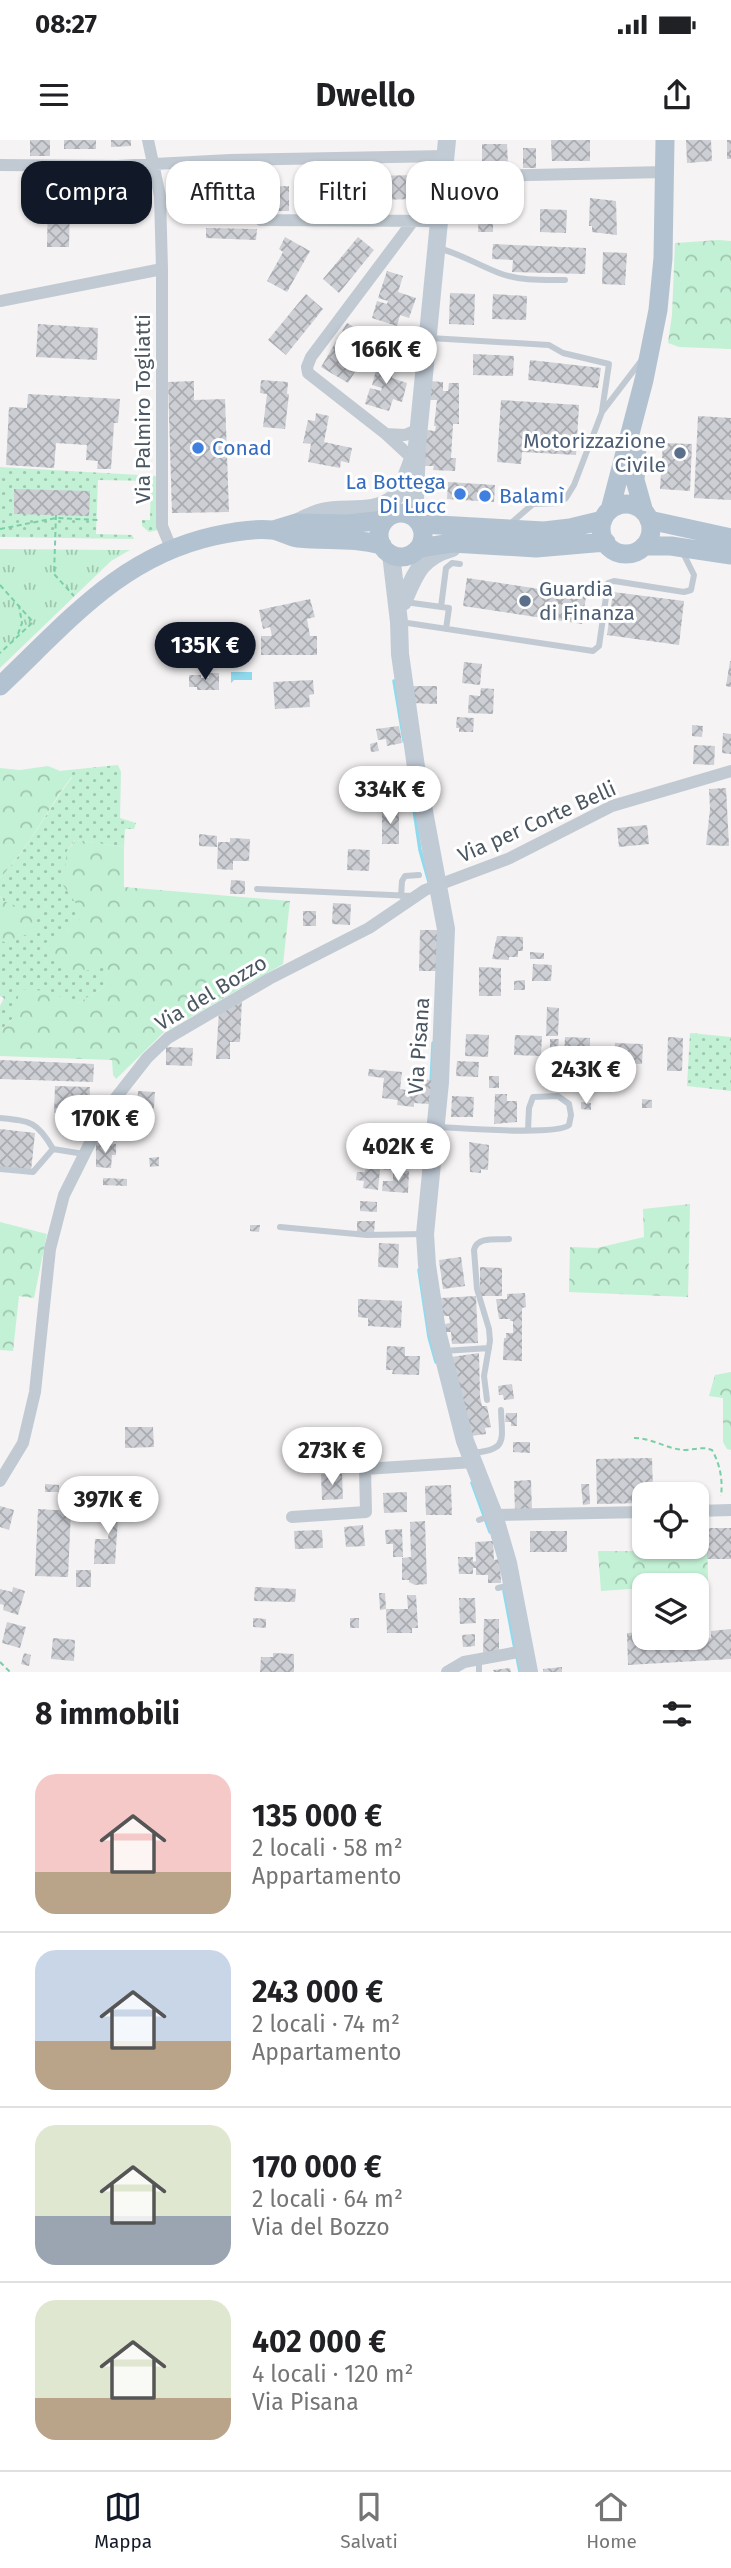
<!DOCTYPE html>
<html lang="it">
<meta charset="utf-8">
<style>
:root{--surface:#fff;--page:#f2f2f2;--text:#202124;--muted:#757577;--line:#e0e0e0;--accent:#111827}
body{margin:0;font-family:"Fira Sans",sans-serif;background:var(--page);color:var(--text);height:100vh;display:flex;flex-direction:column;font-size:26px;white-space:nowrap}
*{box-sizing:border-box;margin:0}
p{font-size:23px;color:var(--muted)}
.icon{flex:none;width:38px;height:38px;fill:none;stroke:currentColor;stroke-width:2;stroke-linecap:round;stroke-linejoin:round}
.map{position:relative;height:1532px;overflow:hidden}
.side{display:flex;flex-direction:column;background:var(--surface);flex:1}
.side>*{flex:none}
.hud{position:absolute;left:21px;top:21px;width:690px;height:63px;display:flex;gap:14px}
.tools{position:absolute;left:632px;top:1342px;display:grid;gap:14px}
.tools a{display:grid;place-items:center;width:77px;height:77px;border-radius:14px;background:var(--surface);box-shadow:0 2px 5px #0004;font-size:35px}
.price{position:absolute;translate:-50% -60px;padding:0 16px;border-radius:24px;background:#fff;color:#222;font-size:23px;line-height:46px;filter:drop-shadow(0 2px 4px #0008)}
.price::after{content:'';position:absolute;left:50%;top:42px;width:21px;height:16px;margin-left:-10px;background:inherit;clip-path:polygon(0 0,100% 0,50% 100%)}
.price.selected{background:var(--accent);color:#fff}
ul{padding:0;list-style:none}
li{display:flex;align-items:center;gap:21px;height:175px;padding:0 35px}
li+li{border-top:2px solid var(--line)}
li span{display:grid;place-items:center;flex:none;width:196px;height:140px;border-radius:21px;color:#555}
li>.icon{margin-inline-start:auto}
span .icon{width:84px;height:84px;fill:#fffc;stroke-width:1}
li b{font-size:30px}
h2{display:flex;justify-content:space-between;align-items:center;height:84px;padding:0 35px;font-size:30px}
.tag{padding:0 24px;border-radius:21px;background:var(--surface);box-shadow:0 2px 5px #0004;font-size:24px;line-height:63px}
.tag.selected{background:var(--accent);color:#fff}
.status{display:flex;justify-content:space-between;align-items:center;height:49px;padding:0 35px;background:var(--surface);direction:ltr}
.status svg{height:19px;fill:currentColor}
header{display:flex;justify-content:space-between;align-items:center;height:91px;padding:0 35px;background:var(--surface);font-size:32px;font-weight:700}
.tabs{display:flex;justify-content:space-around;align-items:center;height:98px;border-top:2px solid var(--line);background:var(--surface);font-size:19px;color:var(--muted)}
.tabs a{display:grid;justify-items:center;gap:4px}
.tabs .selected{color:var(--accent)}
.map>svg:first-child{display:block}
.grass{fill:url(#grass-dots)}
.forest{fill:url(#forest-crowns)}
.park{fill:url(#park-tufts)}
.water{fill:url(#water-ripples)}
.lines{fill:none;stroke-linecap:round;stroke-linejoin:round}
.stream{stroke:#90daee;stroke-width:3.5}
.building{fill:url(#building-cross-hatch)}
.path{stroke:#7ad0a6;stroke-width:2;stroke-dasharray:5 3.5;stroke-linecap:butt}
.lane{stroke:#c1cad2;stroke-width:6}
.street{stroke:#c1cad2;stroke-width:12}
.secondary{stroke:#c1cbd6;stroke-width:18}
.primary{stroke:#b3c2d1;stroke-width:19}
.shop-dot{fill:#3f7fe0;stroke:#fff;stroke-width:2.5}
.service-dot{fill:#5c6f8a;stroke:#fff;stroke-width:2.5}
.labels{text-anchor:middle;stroke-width:6;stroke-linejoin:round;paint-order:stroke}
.street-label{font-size:21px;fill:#4a5661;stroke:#fff}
.service-label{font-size:21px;fill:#4e5e75;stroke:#fff;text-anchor:end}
.shop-label{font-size:21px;fill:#366cbe;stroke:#fff;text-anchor:start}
</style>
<div class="status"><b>08:27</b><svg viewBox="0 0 49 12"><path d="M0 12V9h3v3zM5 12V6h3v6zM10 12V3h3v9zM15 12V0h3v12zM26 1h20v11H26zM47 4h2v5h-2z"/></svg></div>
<header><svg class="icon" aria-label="menu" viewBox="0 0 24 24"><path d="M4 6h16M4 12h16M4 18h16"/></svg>Dwello<svg class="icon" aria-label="share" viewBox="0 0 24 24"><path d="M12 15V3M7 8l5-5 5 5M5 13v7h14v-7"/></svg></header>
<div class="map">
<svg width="731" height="1532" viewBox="0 0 731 1532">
<defs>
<pattern id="grass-dots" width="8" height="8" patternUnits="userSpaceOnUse" patternTransform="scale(1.75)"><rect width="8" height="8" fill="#c3f1d5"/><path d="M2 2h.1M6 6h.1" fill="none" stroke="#a0c6b0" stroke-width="1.8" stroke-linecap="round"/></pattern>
<pattern id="forest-crowns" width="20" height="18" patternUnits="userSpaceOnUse" patternTransform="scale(1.75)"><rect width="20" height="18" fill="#c3f1d5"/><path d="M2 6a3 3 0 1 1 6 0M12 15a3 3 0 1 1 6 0" fill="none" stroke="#a0c6b0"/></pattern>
<pattern id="park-tufts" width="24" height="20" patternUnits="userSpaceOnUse" patternTransform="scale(1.75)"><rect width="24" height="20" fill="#c3f1d5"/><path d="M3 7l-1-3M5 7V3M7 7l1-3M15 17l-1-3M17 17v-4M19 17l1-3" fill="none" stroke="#a0c6b0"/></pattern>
<pattern id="water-ripples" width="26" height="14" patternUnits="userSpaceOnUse" patternTransform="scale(1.75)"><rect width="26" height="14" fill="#90daee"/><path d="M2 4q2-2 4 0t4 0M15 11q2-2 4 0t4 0" fill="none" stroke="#78b4c4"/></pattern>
<pattern id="building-cross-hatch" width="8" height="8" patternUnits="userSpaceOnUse" patternTransform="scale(1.75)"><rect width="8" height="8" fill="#cdcfd5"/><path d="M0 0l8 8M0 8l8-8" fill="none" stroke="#a8abb0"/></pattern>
</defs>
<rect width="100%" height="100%" fill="#f5f3f3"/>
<!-- grass -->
<path class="grass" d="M0 327 156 336 158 390 149 392 142 386V380H150L151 341 98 340 96 394 132 395 134 399 0 397Z
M118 625 121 632 120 678 136 683 134 689H125L124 707 75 700 67 711 85 775 65 794 108 826 105 846 77 864 13 878 0 891V866L4 858 0 856V801L9 802 3 760 0 755V738C30 706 47 671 72 637L59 631Z
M690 893 731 897V951L687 946Z"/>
<!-- forest -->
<path class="forest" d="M719 100 731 101V209L679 207 668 203 672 175 675 103Z
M48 626 72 636C47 670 30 706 0 738V628L20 630Z
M76 700 124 707V747L290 761 283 824 163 893 116 939 113 935 112 920 0 916V891L13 878 20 849 48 851 77 864 105 846 107 826 72 834 43 804 65 794 84 775 63 745 67 711Z
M0 755 3 761 38 774 32 792 9 802 0 801Z
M690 1064 688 1157 569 1152 570 1107 597 1108 644 1097 643 1069Z
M0 1082 47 1094 34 1158 19 1156 13 1211 0 1210Z
M731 1232V1310L727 1309 723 1302V1258L709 1256 715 1235Z
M697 1379H707L708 1444 644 1446V1448L601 1451 598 1411H686L687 1407H696Z"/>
<!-- park -->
<path class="park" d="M0 409 114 410H130L111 421 0 528Z"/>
<!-- water -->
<path class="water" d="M231 532H252V540H234L231 543Z"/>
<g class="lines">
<!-- stream -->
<path class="stream" d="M394 541 404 601
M409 636 420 710 429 742
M431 944 433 903
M419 1130 429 1197 436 1222
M472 1343 490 1392
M504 1451 515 1509
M517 1517 520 1532"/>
</g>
<!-- building -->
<path class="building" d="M30 0H50V16H30Z
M64 0H96V9H64Z
M111 0H131V6L111 7Z
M551 0H590V21H552Z
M686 0H711L712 21 687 23Z
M727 0H731V19H727Z
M482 4H507L508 25 482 26Z
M523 8H536V28H523Z
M417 35 418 59 372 60 371 36Z
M318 41H362V63H318Z
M289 46V71H265V47Z
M198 50H237L238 70H199Z
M590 58 616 61 617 95 592 92V86H589Z
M48 61H70L69 107H47Z
M540 69 567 70 566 93 540 92Z
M479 72 493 73V92H478Z
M206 88 257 89 256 100 206 98Z
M285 97 310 111 287 152 267 141 283 112 279 109Z
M358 97 374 110 339 153 323 139Z
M493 104 586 108 585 134 512 132 513 120 492 119Z
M603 112 627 113 625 145 602 144Z
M387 131 403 136 398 152 416 158 409 178 400 175 397 186 372 178 377 161 387 164 388 161 378 158Z
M450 153 475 154 474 185 449 184Z
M306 154 323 169 286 215 268 200Z
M493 154 527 156 526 180 492 179Z
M347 183 367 195 350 223 358 227 348 243 321 227Z
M38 184 98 188 97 220 36 217Z
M473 214 514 216 513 236 473 235Z
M380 216 396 221 392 238 407 243 402 262 393 259 389 271 365 264 370 248 381 251 382 248 372 245Z
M530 220 601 228 598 248 528 240Z
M261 240 288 242 287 254H289L285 289 263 287 267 254 260 253Z
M194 241V260L225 259 229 372 172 373 168 242Z
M428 241 443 242V251H448L449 243H459V284H453L451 318H456L455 331 433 330 434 326H424L426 290 435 291 436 286H434L437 260H427Z
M28 254 120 259 118 283H114L111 329H97L98 321 86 320 87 305 56 303 54 328 6 325 9 267 27 268Z
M501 260 579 265 576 315 522 312 521 324 497 322Z
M316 273 329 276 324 302 352 308 349 323 341 321 340 328 308 322 311 304 303 303 308 280 315 281Z
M698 276 731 278V360L694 358Z
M663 303 692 304 690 351 660 349Z
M448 342 495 345 494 362 447 359Z
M14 349 90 351 89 376 14 374Z
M467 438 586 456 582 484 463 466Z
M613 452 684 461 679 505 607 495Z
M310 459 315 477 307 479 310 496H317V515H261V496H272L270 487 263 489 259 470Z
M730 521H731V547L726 546Z
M464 522 482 524 480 545 462 543Z
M209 533H219V550H197V547H189V535H201V538H209Z
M313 540 314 554 309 555 310 567 275 569 273 542Z
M411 546H437V564L411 563Z
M481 548 494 549 493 574 468 573 469 555 480 556Z
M457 577 474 578 473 592H459V588H456Z
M692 585 703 586 702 597 692 596Z
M399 586 402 603 387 606 386 599 378 600 376 589Z
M723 593 731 594V614L722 613Z
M377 602 379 611 371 612 370 604Z
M694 605 715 606 714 625 693 624Z
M726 648 729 706 706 705 710 669 709 649Z
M382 669H399V704H382Z
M647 685 649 704 619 707 617 688Z
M199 694 217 696V707L199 706Z
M230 698 250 699 249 721H233V730L217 729 218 702H230Z
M348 709 370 710 369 731 347 730Z
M231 740 245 741V754H230Z
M333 763 351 764 350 785 332 784Z
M303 771H316V786H303Z
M420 790H439L438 831H419Z
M497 796 523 797V811H518V817H509V820L492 819Z
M530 812 544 813V819H530Z
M533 824 552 825 551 841H532Z
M479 827 501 828V856H479Z
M525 840V850H514V841Z
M242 859 240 902H230V919H216L219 870Z
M547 867 559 868 558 896H546Z
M466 894 489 895 488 917 465 916Z
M515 895 542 896 541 916 514 915Z
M565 897 590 898V906H594V915L564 917Z
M668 897 683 898 682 931H667Z
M550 899H559L558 908H550Z
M615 903 643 904 642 924 614 923Z
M166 907 193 908 192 926 166 925Z
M0 920 94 924 93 942 0 939Z
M457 921 479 922 478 937 456 936Z
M369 929 402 932 400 949 413 951 415 938 432 940 429 964 414 963V967L397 965 398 960 382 958 384 938 368 936Z
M489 936H499V948H489Z
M561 939 577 940V948H560Z
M55 946 90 947 89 974 54 973Z
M138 951 155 952 153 980 137 979Z
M495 954H507V961H517V982L494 984Z
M452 956 474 957 473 977H451Z
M642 959 652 960V968H642Z
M581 962 591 963V970L581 969Z
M386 984 413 986 412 1001 394 999 392 1030 380 1029 378 1050 363 1048 364 1041 356 1040 357 1032H365L366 1024 380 1026 382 994H386Z
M0 989 35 993 31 1031 0 1028Z
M469 1002 489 1005 488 1030 481 1029V1033L470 1032Z
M96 1003 116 1004V1015H112L111 1028 96 1027Z
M159 1017V1026L150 1027 149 1018Z
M393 1030 409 1031 408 1053 382 1051 383 1041H393Z
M103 1038 127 1039V1046L103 1045Z
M360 1061 377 1062V1072L360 1071Z
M357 1081H375L374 1093 357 1092Z
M250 1085H260L259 1092 250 1091Z
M379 1103 399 1104 398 1128 378 1127Z
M461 1117 465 1146 443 1149 439 1120Z
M480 1127 502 1128V1156H480Z
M525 1153 526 1167 522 1168V1221L503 1220 504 1198H506V1193H513V1181H510V1179H499L496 1159H507V1154Z
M476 1156 478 1203 452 1204 451 1192H446L445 1184 450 1183 449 1176H443L441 1158Z
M358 1159 402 1161 401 1188 368 1186V1178L358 1177Z
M387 1206 405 1207V1216H420L419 1235 392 1234 393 1230H386Z
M479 1213 480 1257 482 1266H487L491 1287 485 1288 486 1294 471 1296 451 1217Z
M512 1244 514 1259 504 1260 503 1255H499L498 1246Z
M506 1273H517V1286H511V1282H505Z
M125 1287H153L154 1307 125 1308Z
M513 1302H530V1313L513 1312Z
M652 1318 653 1354H644V1363L597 1364 596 1319Z
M321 1334H342L343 1359 322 1360Z
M531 1340 532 1372H515L514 1341Z
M45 1344 59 1345V1352H45Z
M581 1344H589L590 1364 583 1365Z
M451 1345 452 1375H426L425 1346Z
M407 1352V1372L384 1373 383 1353Z
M105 1361 119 1362 115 1424H94L95 1399H108L109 1386H103Z
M0 1366 14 1370 9 1390 0 1387Z
M38 1369 71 1371 68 1437 35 1436Z
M425 1381 427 1444 415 1445 409 1442V1440H402V1418L411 1417 410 1382Z
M363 1385 365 1406 346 1407 344 1387Z
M707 1388H731V1419H707Z
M402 1389 403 1417H393V1404H386L385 1390Z
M322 1390 323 1408 295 1409 294 1391Z
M530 1391H567V1412H530Z
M493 1401 494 1420 500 1419 501 1443H488V1435H476V1428H473V1434H459L458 1417H473V1422L476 1421 475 1402Z
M76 1430H91V1447H76Z
M13 1447 25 1451 18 1475 3 1470 4 1465 0 1464V1449L12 1452Z
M255 1447 296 1449 295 1462 254 1461Z
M379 1453H385L386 1469H408L407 1455H416L418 1488H412V1493H387L386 1469 380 1470Z
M459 1458H475L476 1483 460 1484Z
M253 1478 266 1479V1488L253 1487Z
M350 1478H359V1488H350Z
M484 1479H499V1513H483Z
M7 1482 26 1487 20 1508 2 1503Z
M731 1489V1519L628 1525 627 1493 644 1492V1498H647V1501L671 1499 672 1509 686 1508 685 1500 711 1498V1491Z
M475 1494V1506L463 1507 462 1495Z
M53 1498 75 1500 74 1521 51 1519Z
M24 1513 31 1515 29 1526 21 1524Z
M273 1513 294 1514V1532H260L261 1517H273Z
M562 1527V1532H543V1529Z
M510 1528 511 1532H494L493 1530Z"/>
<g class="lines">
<!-- path -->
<path class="path" d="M56 375 54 434 74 456
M0 389 56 378 98 380
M0 445 33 482 0 513
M18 494 22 483 19 466
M634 1298C652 1298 667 1309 684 1310 694 1310 702 1306 712 1310 720 1324 723 1340 721 1356
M0 1522 10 1532"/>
<!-- lane -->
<path class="lane" d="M438 108C461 114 478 125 499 133 520 141 543 140 565 140
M430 198 549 205 563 213 609 224 602 271
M510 384 533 364 559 363 566 358 574 345 602 272 641 221
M405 462 449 468 446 489
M441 467 446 428 452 423 460 424
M401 482 593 511 599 506 608 443 614 441 684 452 691 450 694 435 683 413
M257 749 413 756
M401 756 402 741 405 736 419 735
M0 978C30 981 37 981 53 1009L84 1014
M438 987C460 988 556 996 569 985L571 975 569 964 558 956 533 957 529 968 528 990
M0 1029 33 1032 53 1009
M280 1087 367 1095 423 1094
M444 1211 489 1208
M487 1260 484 1236 490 1201 489 1189 477 1149 474 1110C477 1096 497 1100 509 1099
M472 1313C508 1310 502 1301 501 1270
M479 1380 492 1375
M498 1448 511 1445
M479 1532V1519"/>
<!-- street -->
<path class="street" d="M148 0 160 56 162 129V386L171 408
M230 20 446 16
M0 25 117 26 230 20 261 80 438 81
M443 37 665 32
M413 81 311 217 307 227 308 233 386 294 413 319
M0 161 162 129
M386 294 405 295 419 289
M0 1341 23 1303 35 1252 50 1109 64 1055 107 969 147 918 168 898 269 839 369 788 425 750 510 718 612 666 731 631
M696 1371 731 1370
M494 1375 644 1372
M292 1377 366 1372 365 1329 474 1322
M447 1532 464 1522 524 1511"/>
<!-- secondary -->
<path class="secondary" d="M418 380 415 358 417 306 447 0
M296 383C304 379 313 374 322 372 344 366 374 375 393 359 403 349 408 332 413 319
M391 414 399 482 400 514 417 634 446 789 440 942 425 1094 427 1125 437 1191 465 1301 494 1375 508 1423 529 1532
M403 462C415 434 420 417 452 408"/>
<!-- primary -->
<path class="primary" d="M637 305 635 340 644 372
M601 389a25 25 0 1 1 50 0a25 25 0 1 1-50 0Z
M610 370 644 240 658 170 663 118 665 0
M379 395a22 22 0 1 1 44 0a22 22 0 1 1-44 0Z
M649 380 731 398
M421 384 544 391 570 388 603 380
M273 390 296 383 348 384 384 380
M644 406H671L731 415
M420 408 452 403 536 408 606 402
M0 546C68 482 120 417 214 396 232 392 254 388 272 390 281 391 289 397 298 398 327 401 353 397 382 405"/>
</g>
<!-- markers -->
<g class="shop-dot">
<circle cx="198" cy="308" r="7"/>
<circle cx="460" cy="354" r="7"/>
<circle cx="485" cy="356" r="7"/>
</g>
<g class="service-dot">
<circle cx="680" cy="313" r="7"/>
<circle cx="525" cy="461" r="7"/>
</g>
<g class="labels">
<!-- street labels -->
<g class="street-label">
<text transform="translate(143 269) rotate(-90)" y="7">Via Palmiro Togliatti</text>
<text transform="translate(537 682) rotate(-24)" y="7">Via per Corte Belli</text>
<text transform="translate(211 853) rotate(-31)" y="7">Via del Bozzo</text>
<text transform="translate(419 906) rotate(-86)" y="7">Via Pisana</text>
</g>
<!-- service labels -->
<g class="service-label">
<text x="666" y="308">Motorizzazione<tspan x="666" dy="24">Civile</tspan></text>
<text x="539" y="456" text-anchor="start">Guardia<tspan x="539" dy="24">di Finanza</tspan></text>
</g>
<!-- shop labels -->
<g class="shop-label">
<text x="212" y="315">Conad</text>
<text x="446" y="349" text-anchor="end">La Bottega<tspan x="446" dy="24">Di Lucc</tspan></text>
<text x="499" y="363">Balamì</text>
</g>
</g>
</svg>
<div class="tools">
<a><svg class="icon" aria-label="locate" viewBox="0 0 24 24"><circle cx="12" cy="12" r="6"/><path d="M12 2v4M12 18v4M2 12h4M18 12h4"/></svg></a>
<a><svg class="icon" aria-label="layers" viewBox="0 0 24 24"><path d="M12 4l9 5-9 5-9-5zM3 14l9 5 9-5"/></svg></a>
</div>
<b class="price" style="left:386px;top:246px">166K €</b>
<b class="price selected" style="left:205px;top:542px">135K €</b>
<b class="price" style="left:390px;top:686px">334K €</b>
<b class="price" style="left:586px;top:966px">243K €</b>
<b class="price" style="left:105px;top:1015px">170K €</b>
<b class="price" style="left:398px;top:1043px">402K €</b>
<b class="price" style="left:332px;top:1347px">273K €</b>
<b class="price" style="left:108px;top:1396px">397K €</b>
<div class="hud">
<a class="tag selected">Compra</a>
<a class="tag">Affitta</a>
<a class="tag">Filtri</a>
<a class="tag">Nuovo</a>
</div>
</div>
<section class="side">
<h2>8 immobili<svg class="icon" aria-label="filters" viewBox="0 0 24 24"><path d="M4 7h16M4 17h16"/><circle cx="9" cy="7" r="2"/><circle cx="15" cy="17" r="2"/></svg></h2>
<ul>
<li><span style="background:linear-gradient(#f6c9c9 70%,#b9a48a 0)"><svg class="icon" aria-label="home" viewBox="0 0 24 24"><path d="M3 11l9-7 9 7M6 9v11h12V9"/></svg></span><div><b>135 000 €</b><p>2 locali · 58 m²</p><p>Appartamento</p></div></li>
<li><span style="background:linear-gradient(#c9d6e8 65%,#b9a48a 0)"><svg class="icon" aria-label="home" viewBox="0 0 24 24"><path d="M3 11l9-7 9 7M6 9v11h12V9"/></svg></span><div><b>243 000 €</b><p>2 locali · 74 m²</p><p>Appartamento</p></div></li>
<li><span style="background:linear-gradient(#dfe7d0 65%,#9aa5b1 0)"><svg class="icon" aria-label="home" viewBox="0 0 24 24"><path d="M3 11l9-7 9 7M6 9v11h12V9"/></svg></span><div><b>170 000 €</b><p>2 locali · 64 m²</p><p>Via del Bozzo</p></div></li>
<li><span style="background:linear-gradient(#dfe7d0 70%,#b9a48a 0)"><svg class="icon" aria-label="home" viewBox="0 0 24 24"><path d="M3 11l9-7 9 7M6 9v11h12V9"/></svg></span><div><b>402 000 €</b><p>4 locali · 120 m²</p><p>Via Pisana</p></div></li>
</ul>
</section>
<nav class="tabs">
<a class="selected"><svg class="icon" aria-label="map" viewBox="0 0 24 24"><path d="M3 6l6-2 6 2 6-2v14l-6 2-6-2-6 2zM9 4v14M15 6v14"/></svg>Mappa</a>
<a><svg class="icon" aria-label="saved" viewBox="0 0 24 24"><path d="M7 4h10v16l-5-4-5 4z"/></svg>Salvati</a>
<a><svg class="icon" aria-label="home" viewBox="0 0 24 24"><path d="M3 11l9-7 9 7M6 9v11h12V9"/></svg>Home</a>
</nav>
